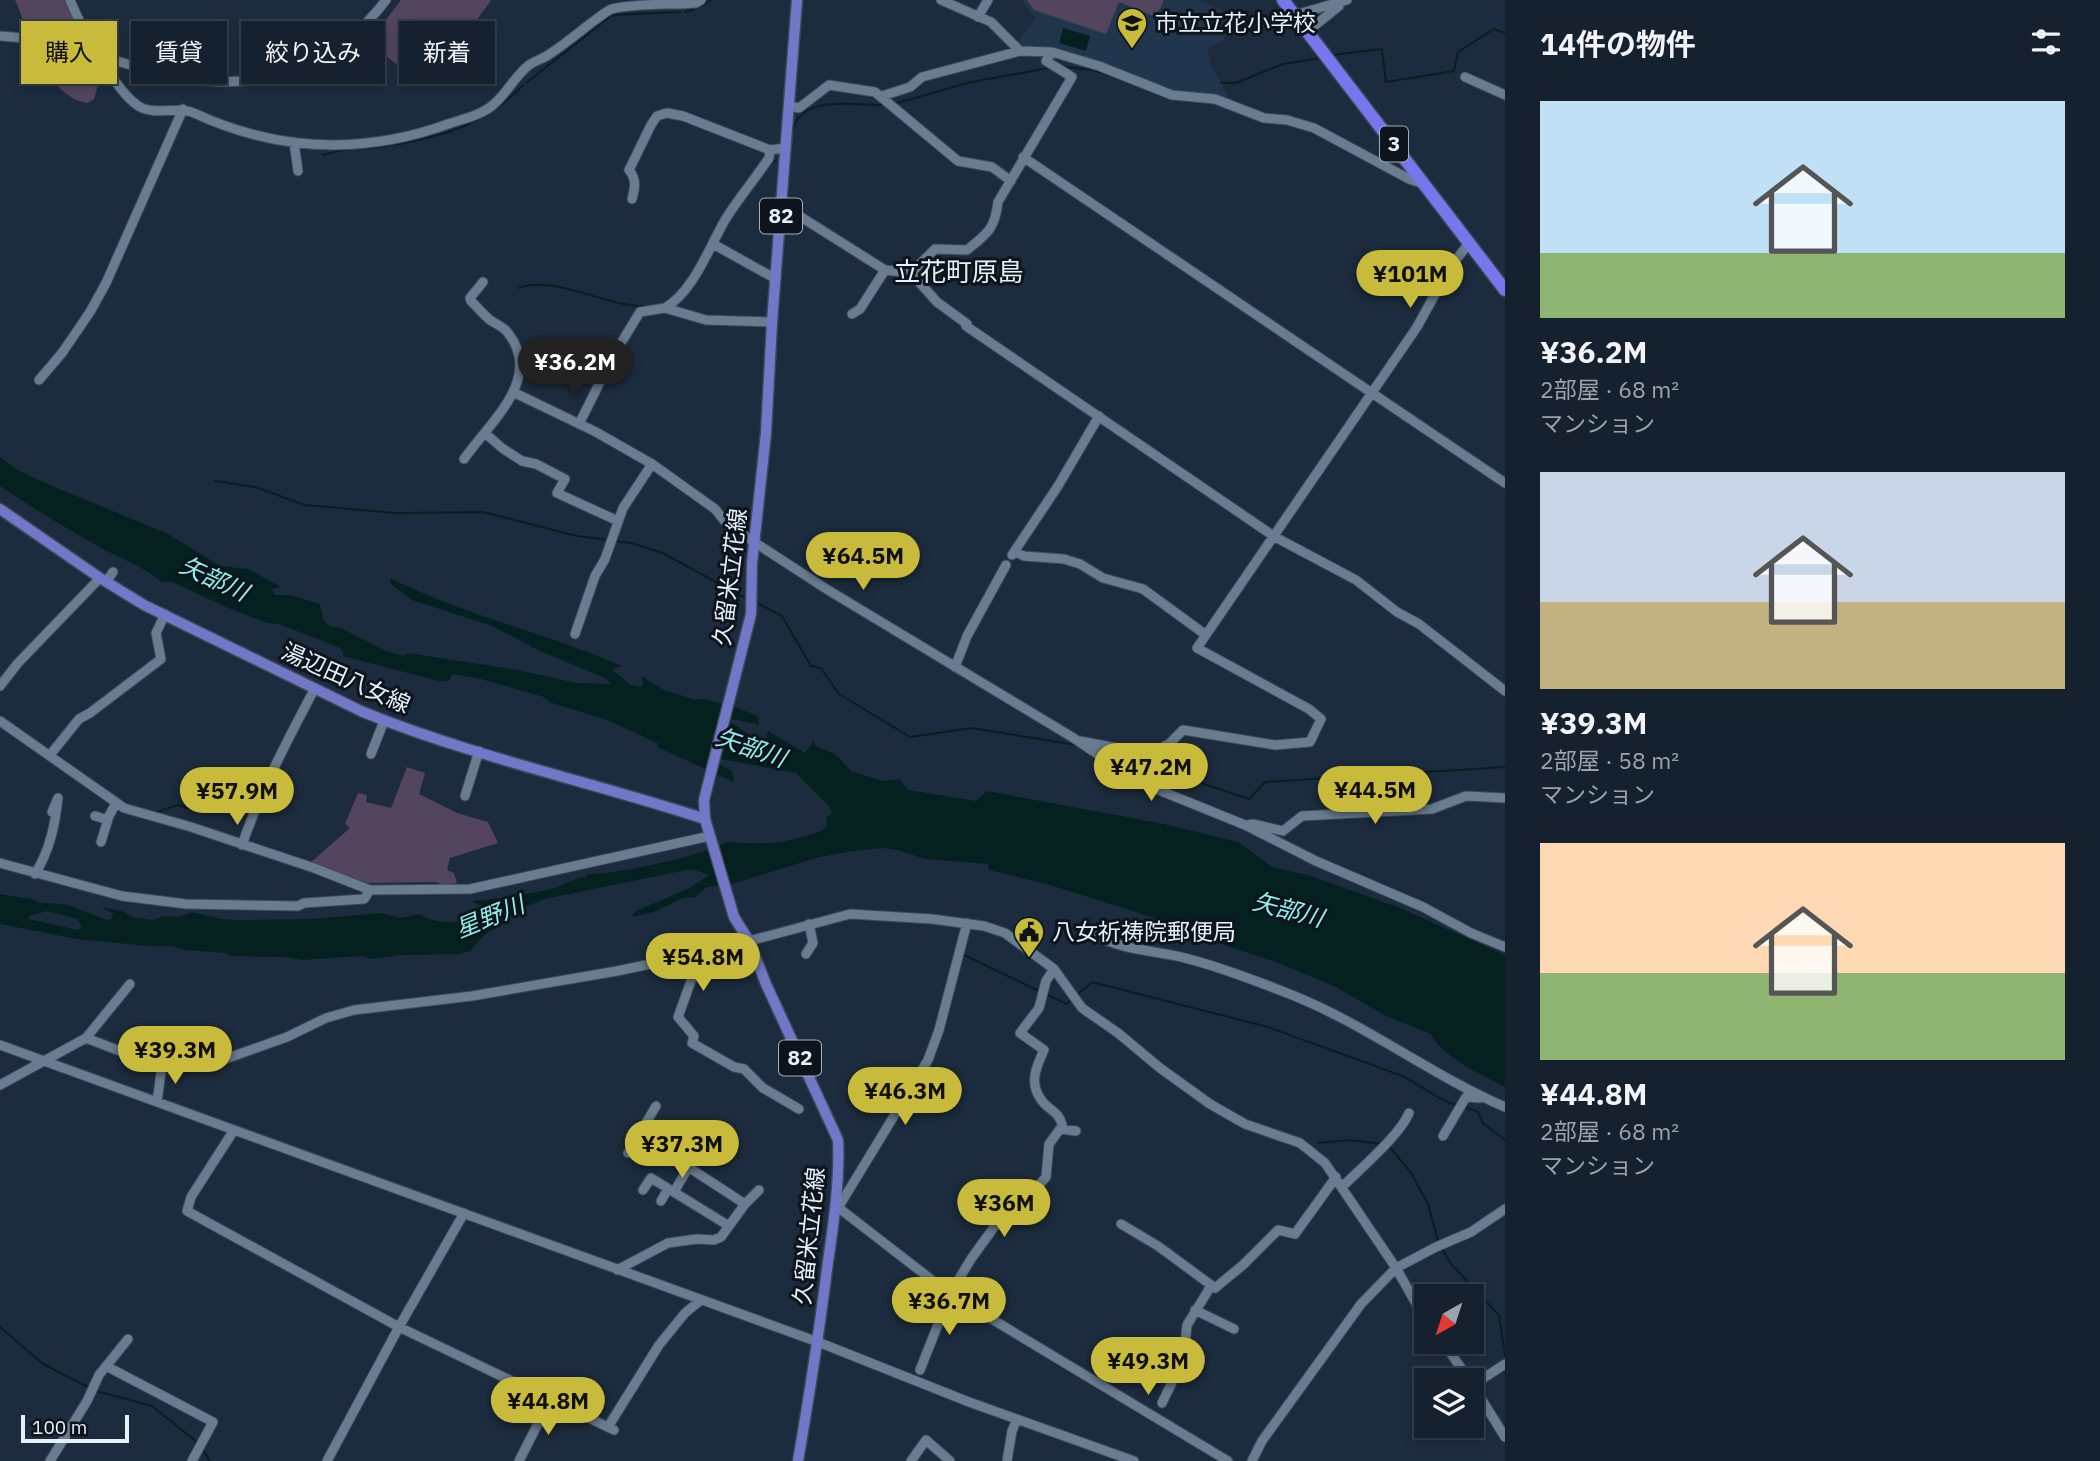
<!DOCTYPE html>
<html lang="ja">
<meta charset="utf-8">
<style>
:root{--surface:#15212e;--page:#222e3a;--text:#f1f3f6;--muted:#9da3aa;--line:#343e4a;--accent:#c8bb3b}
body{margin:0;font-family:"IBM Plex Sans","Noto Sans JP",sans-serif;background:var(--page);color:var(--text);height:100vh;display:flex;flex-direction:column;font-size:26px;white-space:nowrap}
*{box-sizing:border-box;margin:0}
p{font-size:23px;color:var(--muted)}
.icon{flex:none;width:38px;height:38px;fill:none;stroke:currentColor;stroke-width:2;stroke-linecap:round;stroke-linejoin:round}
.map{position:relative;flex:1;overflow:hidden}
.drawer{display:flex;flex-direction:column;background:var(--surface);width:595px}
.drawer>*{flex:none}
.top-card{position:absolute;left:21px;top:21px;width:665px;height:63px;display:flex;gap:14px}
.needle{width:46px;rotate:219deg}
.tools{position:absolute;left:1414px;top:1284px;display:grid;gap:14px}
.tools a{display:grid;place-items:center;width:70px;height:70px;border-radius:0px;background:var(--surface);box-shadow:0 4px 10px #0003,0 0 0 2px var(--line);font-size:35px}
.scale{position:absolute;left:21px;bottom:18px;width:108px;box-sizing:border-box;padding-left:7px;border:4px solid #e5f0fb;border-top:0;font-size:19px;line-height:24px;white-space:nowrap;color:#e5f0fb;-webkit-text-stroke:5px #0d141c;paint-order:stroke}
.price{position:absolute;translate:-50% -60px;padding:0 16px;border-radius:24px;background:var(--accent);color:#111;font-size:23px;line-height:46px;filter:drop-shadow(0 2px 4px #0008)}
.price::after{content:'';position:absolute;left:50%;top:42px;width:21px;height:16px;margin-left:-10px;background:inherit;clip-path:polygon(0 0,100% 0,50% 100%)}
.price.current{background:#222;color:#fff}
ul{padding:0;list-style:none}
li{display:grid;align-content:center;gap:14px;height:371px;padding:0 35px}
li span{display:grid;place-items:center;height:217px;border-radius:0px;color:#555}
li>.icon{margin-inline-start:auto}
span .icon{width:126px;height:126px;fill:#fffc;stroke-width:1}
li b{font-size:30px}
h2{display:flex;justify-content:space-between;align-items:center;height:84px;padding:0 35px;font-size:30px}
.tag{padding:0 24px;border-radius:0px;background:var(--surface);box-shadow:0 4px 10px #0003,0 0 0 2px var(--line);font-size:24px;line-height:63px}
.tag.current{background:var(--accent);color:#111}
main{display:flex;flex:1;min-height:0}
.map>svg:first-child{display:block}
.built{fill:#21364d}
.green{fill:#54455e}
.water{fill:#042120;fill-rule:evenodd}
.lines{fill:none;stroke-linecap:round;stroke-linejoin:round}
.stream{stroke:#042120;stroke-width:2}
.minor-casing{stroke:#3c4958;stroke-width:11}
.major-casing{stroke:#3c4958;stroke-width:13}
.highway-casing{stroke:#3c4958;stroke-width:15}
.minor{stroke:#697c90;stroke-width:9}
.major{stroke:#7278c7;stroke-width:10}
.highway{stroke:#7876ec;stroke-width:12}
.labels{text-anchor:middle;stroke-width:6;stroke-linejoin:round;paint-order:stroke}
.shield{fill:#0d141c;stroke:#a4aeb8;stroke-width:2}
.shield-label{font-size:21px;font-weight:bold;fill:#e5f0fb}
.poi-label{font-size:23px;fill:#e5f0fb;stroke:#0d141c;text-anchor:start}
.street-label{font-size:23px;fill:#e5f0fb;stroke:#0d141c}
.water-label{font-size:24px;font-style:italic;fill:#92eee9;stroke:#0d141c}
.quarter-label{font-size:26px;fill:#e5f0fb;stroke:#0d141c}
</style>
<main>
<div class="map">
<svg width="1505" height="1461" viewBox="0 0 1505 1461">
<rect width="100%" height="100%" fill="#1c2c3e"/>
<!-- built -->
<path class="built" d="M1022 0H1197L1233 14 1223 41 1208 48 1210 63 1227 94 1224 100 1180 94 1097 63 1023 50 1015 45 1036 19Z"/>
<!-- green -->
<path class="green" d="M15 0H71L98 85 94 99 88 103C47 98 29 32 15 0Z
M401 0H491L438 75C435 77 433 79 429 80 415 82 382 54 374 43L375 34Z
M1027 0H1164L1156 17 1119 2 1106 34 1034 10Z
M407 767 425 773 419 794 457 813 488 822 498 843 450 858 447 870 454 873 457 883 443 885 436 882 367 883 310 863 350 828 345 824 358 793 367 795 366 802 391 808Z"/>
<!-- water -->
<path class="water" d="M1063 28 1090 36 1086 51 1059 43Z
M0 457 16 469 45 483 168 534 220 566 248 569 281 587 272 589 275 595H290L320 604 323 620 331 627 341 628 386 651 403 656 408 653 518 670 576 683 611 684 605 678 540 651 492 626 412 600 391 584 390 578C464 615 546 633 622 666L612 670 631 685 642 687 643 682 641 676 664 690 696 700 703 699 735 707 758 716 759 725 732 719 731 723C745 729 750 739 766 738L768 731 805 753 813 741 816 746 835 754 851 771 882 781 900 779 908 790 976 801 987 791 1164 824 1238 842 1272 867 1308 875 1400 908 1505 955V1087C1482 1075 1442 1057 1431 1034L1386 1016 1334 986 1276 962 1200 937 1212 936 1047 884 989 870 988 864 925 859 898 850 883 848 853 851 819 857 729 885 707 887 695 897 683 898 654 912 634 917 632 915 636 911 690 888 709 875 695 870H686L545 899 510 913 503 924 485 934 470 951 460 954 400 955 373 959 361 956 302 960 286 957 230 956 226 953 184 950 172 946H148L77 939 0 924V894L31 899 40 903 65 904 107 920 111 919 114 914 101 907 122 911 132 917 153 920 164 916 179 917 192 912 221 919 239 920 314 919 381 913 400 918 420 914C439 928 479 923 495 905H478L472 901 503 898 541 891 555 888 581 877 585 878 589 874C622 873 667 862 699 853 707 851 724 842 729 842 766 845 788 844 823 830L827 825 826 818 832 813 830 807 796 773 721 759 718 764 732 771 734 782 657 747 659 744 610 721 549 702 544 697 481 679 452 674 449 681H439L343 656V651L338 647 279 624 267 623 226 607 172 582H162C144 567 122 559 101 548 66 528 34 509 0 486ZM47 911 77 919 82 926 78 930 28 919 29 916Z"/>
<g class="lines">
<!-- stream -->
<path class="stream" d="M698 8 711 0
M685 12 694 10
M1333 55 1382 49 1386 82 1454 71 1458 52 1494 29 1505 33
M1065 67 1093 70 1124 80
M526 83 612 15 680 12
M1221 83H1236L1283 64 1321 58
M894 104 971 82 1049 68
M792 135C796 92 857 106 885 105
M394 145C444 136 487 124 523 85
M323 155 343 150 388 146
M773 162 776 160
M519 288C553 274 608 308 647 306
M215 481 255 487 305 505 395 513 483 512 577 536 608 540
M614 541 631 543 663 553 745 598
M757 603 782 616 811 666 821 668 839 694 910 737 972 728 1076 745
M1102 753 1126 754 1155 767 1170 765 1201 783 1249 799 1265 782 1505 767
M157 812 177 805 194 809
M964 955 1041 992
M1046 994 1067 1004 1072 999
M1076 996 1092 982 1268 1027 1400 1075C1421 1084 1434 1099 1456 1105
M1465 1107 1478 1112 1483 1123 1505 1140
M1318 1143 1350 1140 1382 1144
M1388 1145 1411 1173 1428 1204 1438 1241
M1442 1249 1452 1265 1499 1315 1505 1355
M0 1327 43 1364 88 1387
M96 1391 152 1406 198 1443
M203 1450 210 1461"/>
<!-- minor casing -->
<g class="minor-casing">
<path id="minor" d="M70 0C81 27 117 96 142 108 158 115 178 106 194 113 278 152 364 155 451 123 464 119 484 114 494 104 507 93 515 76 529 65 535 61 542 59 548 55 564 45 579 32 595 20 600 17 606 11 612 9 637 3 670 5 696 3L701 0
M941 0 991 22 1020 51
M1295 15 1347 0
M978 17 988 0
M1308 31 1339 6
M0 36C67 39 127 70 193 79 269 91 340 61 386 0
M1465 77 1505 95
M882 96 910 87 922 77 1020 51 1052 52 1099 66 1172 95 1215 99 1264 118 1287 120 1314 128 1409 179 1424 184
M789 106 799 108 829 85 875 92 958 161 992 167 1011 181
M294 142 298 171
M1023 157 1505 483
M632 199C635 188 637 180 629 170L651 125 657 116 667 113 683 116 770 150
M782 205 885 270 911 273 937 302 967 324 966 326 1275 537 1356 580 1397 612 1419 624 1505 691
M713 244 776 279
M911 273 935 249 967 250C987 234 995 229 998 202L1072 77 1046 61 1052 52
M665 308C693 292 709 248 725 220 738 199 755 179 769 158L770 150 786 148
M852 314 860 309 885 270
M39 380 62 353 90 312 106 283 183 109
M515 393 596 432 652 464 715 509 727 524 754 542 828 590 1072 737 1139 782 1245 825 1316 861 1423 907 1471 933 1505 947
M579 424 613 356 640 312 665 308 706 320 772 322
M485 433 502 448 522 461 536 464 565 479 557 493 618 521
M464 459C489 423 544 379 508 333 504 327 496 324 490 320 483 314 477 307 471 301L470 298 483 282
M1015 552 1024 556 1064 559 1080 564 1103 578 1143 589 1206 635
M1012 555 1058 486 1099 416
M106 582 113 572
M575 634 595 576 605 559 623 508 652 464
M955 667 967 636 1006 565
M0 686 18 663 100 578
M0 721 124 808 191 827 314 868 370 890 470 889 710 836
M1080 741 1148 754 1169 744 1183 730 1275 745 1310 742 1321 719 1309 709 1197 648 1417 327 1449 269 1469 243
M371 754 384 721
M50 755 79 719 90 713 161 659 156 633 165 614
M465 796 479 751
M95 816 105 819 109 816 116 803
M1247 825 1254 824 1283 831 1302 816 1432 809 1466 796 1505 798
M101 842 109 816
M242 845C261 790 288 739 315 688
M0 863 122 896 186 904 298 906 304 903 364 899 370 890
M35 874C50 850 55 825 58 798L52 812
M1094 934C1120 950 1151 950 1181 957 1218 966 1257 981 1292 995 1367 1025 1431 1075 1505 1107
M708 952 691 981 678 1017 694 1036 692 1043 734 1067 744 1069 763 1088 799 1109
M806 954 813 943 809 924
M1054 969 1046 981 1039 1008 1020 1033 1044 1050C1037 1065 1029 1082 1040 1098 1049 1113 1059 1108 1063 1129
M86 1038 130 984
M0 1045 818 1342 969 1402 1134 1461
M0 1085 86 1038 141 1059 162 1065 181 1067 214 1063 287 1037 326 1018 354 1010 472 996 617 971 708 952 850 914 932 919 984 926 1005 933 1054 969 1082 1008 1118 1033 1160 1068 1210 1104 1245 1124 1300 1143 1325 1163 1396 1268 1426 1321
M157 1102 162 1065
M234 1130 191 1197 187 1211 399 1327 614 1430
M639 1135 745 1204
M1443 1136 1466 1097 1480 1098
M628 1153 656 1106
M1342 1187C1360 1169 1400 1135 1409 1113
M643 1190 651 1178 729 1226
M674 1192 688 1168
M661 1201 668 1189
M835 1205 950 1294 1228 1461
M838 1208 928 1060 939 1030 967 923
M1121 1224 1158 1246 1215 1288 1243 1265 1278 1230 1295 1234 1336 1177
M617 1270 668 1243 697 1239 714 1240 721 1237 745 1204 759 1190
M1195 1310 1234 1329
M1443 1342 1470 1381
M106 1366 213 1422 192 1461
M920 1370 950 1294 971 1259 1002 1216 1020 1207 1046 1177 1049 1144 1060 1129 1076 1131
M1472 1384 1505 1437
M1473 1385 1505 1364
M1162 1403 1176 1374 1185 1344 1187 1325 1211 1286
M608 1427 659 1345 685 1313 701 1300
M50 1461 87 1401 99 1375 128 1339
M327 1461 399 1327 464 1213
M519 1461 550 1400
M911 1461 926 1440 950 1461
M1007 1461 1012 1431 1017 1419
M1252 1461 1262 1441 1361 1304 1396 1268 1436 1247 1471 1232 1505 1209"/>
</g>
<!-- major casing -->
<g class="major-casing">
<path id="major" d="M797 0 772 322 766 433 752 563 751 614 704 800 705 819 734 917 749 941 766 984 838 1140C840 1183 833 1227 827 1269 819 1333 809 1397 798 1461
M0 509 100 578 144 605 363 712C474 757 592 782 705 819"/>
</g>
<!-- highway casing -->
<g class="highway-casing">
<path id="highway" d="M1283 0 1505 290"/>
</g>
<!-- minor -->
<use href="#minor" class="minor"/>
<!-- major -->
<use href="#major" class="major"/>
<!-- highway -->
<use href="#highway" class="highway"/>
</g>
<!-- icons -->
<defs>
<g id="school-pin" transform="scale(1.575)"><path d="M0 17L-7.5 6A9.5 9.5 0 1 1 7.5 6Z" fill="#c8bb3b" stroke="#0d141c"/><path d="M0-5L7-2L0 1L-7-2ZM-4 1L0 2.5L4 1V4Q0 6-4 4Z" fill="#111"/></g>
<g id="civic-pin" transform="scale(1.575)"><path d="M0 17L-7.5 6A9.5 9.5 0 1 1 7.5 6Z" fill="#c8bb3b" stroke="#0d141c"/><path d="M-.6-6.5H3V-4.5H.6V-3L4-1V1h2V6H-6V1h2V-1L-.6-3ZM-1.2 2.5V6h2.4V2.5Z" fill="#111"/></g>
</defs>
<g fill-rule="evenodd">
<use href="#school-pin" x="1132" y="23"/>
<use href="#civic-pin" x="1029" y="932"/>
</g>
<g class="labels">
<!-- shield labels -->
<g class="shield">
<rect x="1380" y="126.5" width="28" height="35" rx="5"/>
<rect x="760" y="198.5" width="42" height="35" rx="5"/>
<rect x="779" y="1040.5" width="42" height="35" rx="5"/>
</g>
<g class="shield-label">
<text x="1394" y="151">3</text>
<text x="781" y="223">82</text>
<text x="800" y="1065">82</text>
</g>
<!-- poi labels -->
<g class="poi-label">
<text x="1155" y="31">市立立花小学校</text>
<text x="1052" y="940">八女祈祷院郵便局</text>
</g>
<!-- street labels -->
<g class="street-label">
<text transform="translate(730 577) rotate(-83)" y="8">久留米立花線</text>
<text transform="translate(346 678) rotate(24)" y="8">湯辺田八女線</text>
<text transform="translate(809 1236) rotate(-84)" y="8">久留米立花線</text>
</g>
<!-- water labels -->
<g class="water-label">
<text transform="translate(214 579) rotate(25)" y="8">矢部川</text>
<text transform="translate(751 748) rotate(19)" y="8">矢部川</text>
<text transform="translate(1288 910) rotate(15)" y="8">矢部川</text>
<text transform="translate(490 917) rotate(-22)" y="8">星野川</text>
</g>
<!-- quarter labels -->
<g class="quarter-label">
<text x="959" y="281">立花町原島</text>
</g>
</g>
</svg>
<div class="tools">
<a><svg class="needle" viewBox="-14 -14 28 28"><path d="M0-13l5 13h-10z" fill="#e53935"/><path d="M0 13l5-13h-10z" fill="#9da3aa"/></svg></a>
<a><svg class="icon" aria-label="layers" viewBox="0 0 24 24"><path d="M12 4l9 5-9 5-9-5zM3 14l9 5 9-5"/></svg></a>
</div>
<div class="scale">100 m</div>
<b class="price" style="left:1410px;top:310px">¥101M</b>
<b class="price current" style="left:575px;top:398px">¥36.2M</b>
<b class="price" style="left:863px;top:592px">¥64.5M</b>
<b class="price" style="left:1151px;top:803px">¥47.2M</b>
<b class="price" style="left:1375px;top:826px">¥44.5M</b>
<b class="price" style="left:237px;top:827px">¥57.9M</b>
<b class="price" style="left:703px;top:993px">¥54.8M</b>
<b class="price" style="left:175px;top:1086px">¥39.3M</b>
<b class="price" style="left:905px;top:1127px">¥46.3M</b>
<b class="price" style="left:682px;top:1180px">¥37.3M</b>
<b class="price" style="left:1004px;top:1239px">¥36M</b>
<b class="price" style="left:949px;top:1337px">¥36.7M</b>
<b class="price" style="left:1148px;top:1397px">¥49.3M</b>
<b class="price" style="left:548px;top:1437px">¥44.8M</b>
<div class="top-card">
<a class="tag current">購入</a>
<a class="tag">賃貸</a>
<a class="tag">絞り込み</a>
<a class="tag">新着</a>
</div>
</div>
<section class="drawer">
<h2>14件の物件<svg class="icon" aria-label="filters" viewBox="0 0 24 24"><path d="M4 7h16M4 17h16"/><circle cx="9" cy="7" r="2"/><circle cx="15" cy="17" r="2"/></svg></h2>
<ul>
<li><span style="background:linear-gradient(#bfe0f5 70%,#8fb573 0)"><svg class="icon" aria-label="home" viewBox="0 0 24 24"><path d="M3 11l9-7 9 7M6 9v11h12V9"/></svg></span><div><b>¥36.2M</b><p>2部屋 · 68 m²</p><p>マンション</p></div></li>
<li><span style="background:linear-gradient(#c9d6e8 60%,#c2b280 0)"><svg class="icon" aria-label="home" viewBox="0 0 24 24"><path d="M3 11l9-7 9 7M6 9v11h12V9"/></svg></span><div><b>¥39.3M</b><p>2部屋 · 58 m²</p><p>マンション</p></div></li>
<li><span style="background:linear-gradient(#ffd9b3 60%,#8fb573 0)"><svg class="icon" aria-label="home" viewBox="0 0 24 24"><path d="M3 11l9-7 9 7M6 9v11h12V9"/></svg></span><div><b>¥44.8M</b><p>2部屋 · 68 m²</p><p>マンション</p></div></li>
</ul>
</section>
</main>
